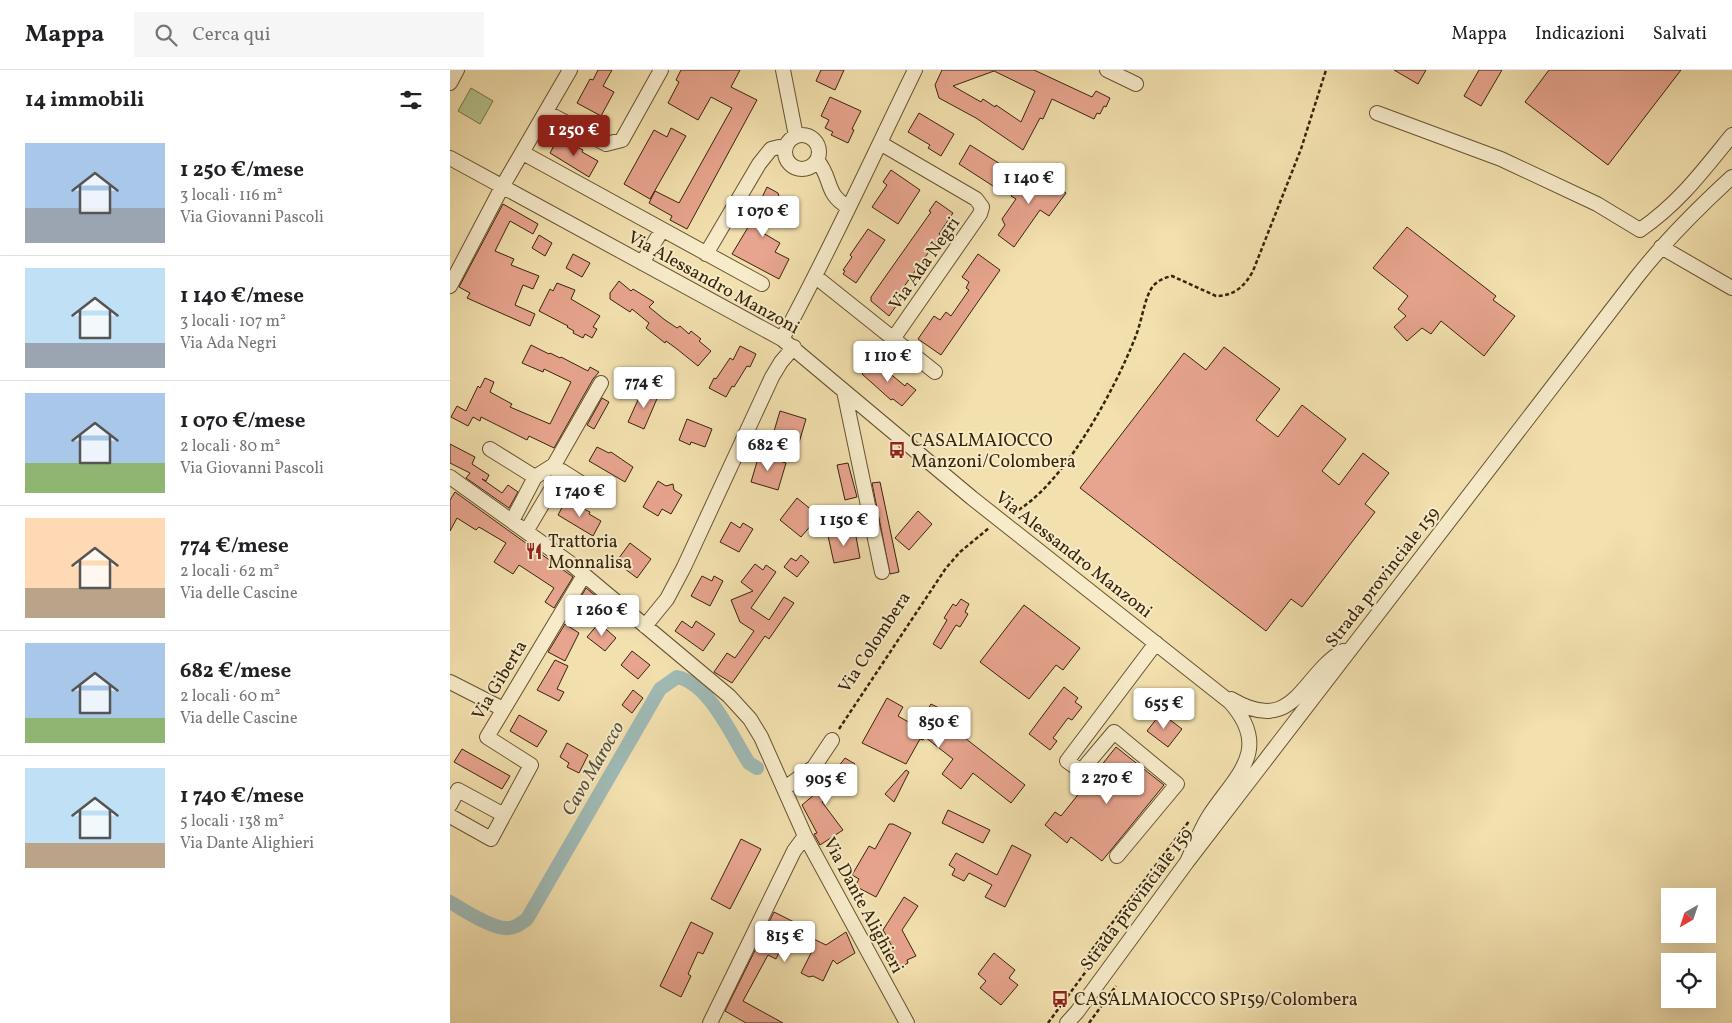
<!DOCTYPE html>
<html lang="it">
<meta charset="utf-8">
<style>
:root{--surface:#fff;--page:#f6f6f6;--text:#202124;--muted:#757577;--line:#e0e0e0;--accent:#8f2418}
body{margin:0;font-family:Vollkorn,serif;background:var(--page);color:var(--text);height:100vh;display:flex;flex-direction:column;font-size:19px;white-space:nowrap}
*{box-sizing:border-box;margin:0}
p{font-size:16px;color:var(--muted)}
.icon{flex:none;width:28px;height:28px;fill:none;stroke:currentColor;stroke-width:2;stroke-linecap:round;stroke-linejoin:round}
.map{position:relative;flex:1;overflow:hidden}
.details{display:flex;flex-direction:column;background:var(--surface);width:450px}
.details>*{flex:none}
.needle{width:32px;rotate:219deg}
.controls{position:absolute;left:1211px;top:818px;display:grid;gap:10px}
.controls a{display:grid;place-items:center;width:55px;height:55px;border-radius:0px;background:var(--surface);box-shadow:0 5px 20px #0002;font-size:25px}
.price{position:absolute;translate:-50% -42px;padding:0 11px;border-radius:5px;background:#fff;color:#222;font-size:16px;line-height:32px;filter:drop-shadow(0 1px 2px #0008)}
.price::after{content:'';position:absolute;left:50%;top:30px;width:15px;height:11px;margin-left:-8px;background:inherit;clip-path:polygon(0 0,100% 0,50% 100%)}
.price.active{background:var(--accent);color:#fff}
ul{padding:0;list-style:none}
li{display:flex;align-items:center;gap:15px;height:125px;padding:0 25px}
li+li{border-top:1px solid var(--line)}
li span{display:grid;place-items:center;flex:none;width:140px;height:100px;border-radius:0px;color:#555}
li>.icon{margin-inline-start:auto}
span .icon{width:60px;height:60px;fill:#fffc;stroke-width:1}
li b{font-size:21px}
h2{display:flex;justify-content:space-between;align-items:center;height:60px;padding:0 25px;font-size:21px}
header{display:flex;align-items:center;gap:30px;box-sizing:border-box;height:70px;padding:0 25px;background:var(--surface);border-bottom:1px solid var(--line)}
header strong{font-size:24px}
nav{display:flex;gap:28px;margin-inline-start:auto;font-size:18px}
.search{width:350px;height:45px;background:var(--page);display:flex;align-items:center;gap:12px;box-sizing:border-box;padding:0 18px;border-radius:0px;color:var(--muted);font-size:19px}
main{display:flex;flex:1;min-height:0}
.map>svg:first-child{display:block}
.green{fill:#b6c38e;stroke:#77744c}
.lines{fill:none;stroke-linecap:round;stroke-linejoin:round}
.canal{stroke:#9fbab5;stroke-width:14}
.building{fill:#e7a48e;stroke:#382409;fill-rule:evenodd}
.minor-casing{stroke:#665332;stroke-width:16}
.path{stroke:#382409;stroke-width:2.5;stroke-dasharray:4 2.5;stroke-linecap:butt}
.minor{stroke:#f7ebca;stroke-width:14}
.labels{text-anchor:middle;stroke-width:4;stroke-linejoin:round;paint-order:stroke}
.street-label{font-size:18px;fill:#382409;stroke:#f7ebca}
.poi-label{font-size:18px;fill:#382409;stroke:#f7ebca;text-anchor:start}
.water-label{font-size:19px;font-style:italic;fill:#57513d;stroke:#f7ebca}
</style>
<header>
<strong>Mappa</strong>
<div class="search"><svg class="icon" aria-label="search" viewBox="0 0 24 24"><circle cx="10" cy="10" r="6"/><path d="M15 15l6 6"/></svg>Cerca qui</div>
<nav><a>Mappa</a><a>Indicazioni</a><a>Salvati</a></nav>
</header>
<main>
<section class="details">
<h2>14 immobili<svg class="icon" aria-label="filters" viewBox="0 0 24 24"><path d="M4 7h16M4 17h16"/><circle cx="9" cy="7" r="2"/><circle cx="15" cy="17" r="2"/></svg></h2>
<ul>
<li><span style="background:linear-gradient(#a9c7e8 65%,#9aa5b1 0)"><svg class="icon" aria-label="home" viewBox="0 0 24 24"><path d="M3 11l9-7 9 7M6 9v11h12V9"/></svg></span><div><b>1 250 €/mese</b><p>3 locali · 116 m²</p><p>Via Giovanni Pascoli</p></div></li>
<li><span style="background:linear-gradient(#bfe0f5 75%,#9aa5b1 0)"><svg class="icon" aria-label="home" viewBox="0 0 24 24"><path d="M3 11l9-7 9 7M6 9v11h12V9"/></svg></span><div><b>1 140 €/mese</b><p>3 locali · 107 m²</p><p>Via Ada Negri</p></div></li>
<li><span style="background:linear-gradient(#a9c7e8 70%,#8fb573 0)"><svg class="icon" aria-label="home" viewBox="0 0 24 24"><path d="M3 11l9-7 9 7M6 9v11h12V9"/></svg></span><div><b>1 070 €/mese</b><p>2 locali · 80 m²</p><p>Via Giovanni Pascoli</p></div></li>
<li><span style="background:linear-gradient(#ffd9b3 70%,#b9a48a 0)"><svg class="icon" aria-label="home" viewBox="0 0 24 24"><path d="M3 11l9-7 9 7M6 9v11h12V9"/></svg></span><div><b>774 €/mese</b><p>2 locali · 62 m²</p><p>Via delle Cascine</p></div></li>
<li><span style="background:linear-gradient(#a9c7e8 75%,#8fb573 0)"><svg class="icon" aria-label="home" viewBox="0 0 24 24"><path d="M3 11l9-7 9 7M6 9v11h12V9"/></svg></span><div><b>682 €/mese</b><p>2 locali · 60 m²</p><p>Via delle Cascine</p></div></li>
<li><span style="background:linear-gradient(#bfe0f5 75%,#b9a48a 0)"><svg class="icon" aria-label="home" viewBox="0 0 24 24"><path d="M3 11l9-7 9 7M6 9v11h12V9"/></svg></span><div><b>1 740 €/mese</b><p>5 locali · 138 m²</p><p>Via Dante Alighieri</p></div></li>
</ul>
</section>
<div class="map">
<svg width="1282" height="953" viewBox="0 0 1282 953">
<rect width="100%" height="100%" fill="#f2e0ae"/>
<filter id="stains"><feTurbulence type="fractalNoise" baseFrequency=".004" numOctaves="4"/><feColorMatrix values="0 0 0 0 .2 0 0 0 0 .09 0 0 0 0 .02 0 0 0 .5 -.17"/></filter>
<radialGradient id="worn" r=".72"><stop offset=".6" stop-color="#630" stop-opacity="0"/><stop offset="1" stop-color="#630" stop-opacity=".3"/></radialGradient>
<!-- green -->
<path class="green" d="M21 18 43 31 30 54 8 41Z"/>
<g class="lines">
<!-- canal -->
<path class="canal" d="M0 832C14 840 39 857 55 858 64 859 70 854 77 849L210 619 227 607C260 614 282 667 299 693L307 698"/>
</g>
<!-- building -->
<path class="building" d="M148 0H162L153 16 164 22 151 46 127 33 140 9 143 10Z
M231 0H290L281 17 307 30 237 159 220 150 222 146 199 133 205 121 229 133 282 38 261 27 248 50 218 33 229 12 226 10Z
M371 0H394L385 20 366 11Z
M492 0H584L642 27 646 21 660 28 656 37 654 36 650 44 647 43 644 49 602 29 593 49 590 48 573 80 526 48 489 28 485 15ZM544 1 585 21 571 52 546 35 545 37 533 29 531 32 503 16Z
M944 0H976L968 14Z
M1029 0H1052L1031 36 1014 26Z
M1099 0H1231L1158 95 1075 32Z
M380 27 411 41 402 59 404 60 398 73 381 65 383 62 375 58 379 50 371 46Z
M469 43 504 64 491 86 478 78 480 75 458 62Z
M221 58 236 66 200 129 174 114 204 60 217 67Z
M108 68 133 80 132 82 148 91 139 107 100 83Z
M520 75 555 97 543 116 509 94Z
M581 98 616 123 599 146 590 140 564 177 548 165 555 155 552 149 566 129 561 126Z
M441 100 470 120 448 154 422 137 437 115 433 112Z
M317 117 328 123 334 143 313 163 330 173 325 182 339 189 329 209 282 184 309 139 307 138Z
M486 131 503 143 489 164 491 165 453 218 457 221 439 246 421 231V227L481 142 479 141Z
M53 134 88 154 83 164 60 151 45 181 64 189 61 195 89 206 83 219 73 215 65 235 85 244 80 256 17 228 20 223 9 217Z
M957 157 1046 226 1043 230 1065 246 1034 286 991 251 981 264 972 258 957 271 944 257 956 246 948 239 958 226 923 198Z
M418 159 435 170 406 213 393 204 395 201 393 200 402 187 400 185Z
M89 165 102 173 95 186 82 178Z
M123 184 140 193 132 207 116 198Z
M528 184 550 200 491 285 468 269 484 246 490 250 496 242 501 246 519 220 516 218 519 212 512 207Z
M169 211 181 221 183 219 204 232 199 237 215 250 227 258 230 256 239 264 241 261 251 269 249 271 261 281 248 296 227 279 216 271 215 273 196 258 199 253 182 239 180 242 160 229V223Z
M107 213 125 220 121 229 150 246 143 257 147 259 142 268 135 264 133 268 123 263 124 261 117 257 118 256 89 241 100 219 103 221Z
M81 275 99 284 100 283 110 288 111 287 138 301 140 297 149 302 143 309 104 378 79 366 77 370 31 347 30 351 23 347 18 356 1 347 7 336 16 341 28 316 30 318 35 308 44 312 40 322 62 334 60 337 100 354 121 312 94 299 93 302 72 293Z
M290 276 306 284 300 297 297 296 284 317 282 316 276 327 259 318 264 308 266 309 280 288 283 290Z
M774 277 830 319 806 350 828 367 852 335 896 369 872 401 889 415 913 383 939 403 915 434 925 442 852 537 841 529 816 561 630 418 734 283 756 300Z
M426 287 435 295 432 297 455 316 457 313 466 320 452 336 443 329 441 330 412 304Z
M197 319 209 324 194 359 178 352 192 321 196 322Z
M152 328 159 332 144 359 137 355Z
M330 341 356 349 348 376 322 368Z
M237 349 262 359 255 377 241 372 240 375 229 370Z
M0 374 25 387 22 394 39 405 36 411 32 409 52 423 58 415 68 422 59 438 16 408 20 403 0 393Z
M147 377 159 383 161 382 183 397 175 412 139 391Z
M309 385 336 393 328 420 301 412Z
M398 393 407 427 395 430 387 395Z
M208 411 216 416 223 414 224 420 232 425 221 444 212 439 208 446 193 437Z
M430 412 449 502 440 504 422 413Z
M5 422 123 507 104 538 95 532 104 518 69 495 63 504 44 492 56 473 29 457 26 460 7 448 0 461V430Z
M347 428 369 446 351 467 330 450Z
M116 430 140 442 139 444 151 451 143 466 108 445Z
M468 441 482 454 459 480 445 468Z
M281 452 290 458 293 453 303 459 289 482 270 472Z
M405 461 410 488 384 493 378 466Z
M180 473 201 489 187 508 166 492Z
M351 485 359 492 347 507 334 497 341 488 346 491Z
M305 494 313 500 316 495 326 502 301 538 319 550 334 527 344 533 319 569 315 566 282 613 264 602 277 583 285 588 304 561 290 552 281 530 303 521 291 512Z
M252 506 262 511 264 506 273 511 260 536 241 526Z
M136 518 152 531 144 540 134 532 123 549 119 547Z
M511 529 519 534 515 542 518 544 510 557 506 555 491 579 483 574 497 550 494 548 503 534 506 536Z
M574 535 630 578 613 600 606 595 579 629 530 592Z
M232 551 242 558 246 551 265 564 253 581 225 561Z
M149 553 166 568 155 581 137 567Z
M115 554 129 563 115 591 98 582Z
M182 581 200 595 188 609 171 595Z
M105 590 118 596 107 619 114 622 109 631 87 620Z
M614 617 628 628 625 632 632 637 622 650 618 648 603 668 607 671 600 680 579 664Z
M183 620 193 628 182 643 172 635Z
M437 628 453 637 448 646 467 657 481 634 491 639 484 651 505 662 506 661 575 715 561 733 523 703 511 719 492 704 503 689 475 667 473 670 470 669 456 694 412 673Z
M711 643 732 659 718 677 697 661Z
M69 645 97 661 87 677 60 661Z
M117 673 138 685 129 703 117 697 119 693 110 687Z
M666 677 714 715 652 791 621 767 617 773 595 755 605 742 611 746Z
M12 679 60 706 52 719 4 692Z
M395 688 405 694 372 732 393 760 370 775 364 764 367 763 352 735 372 718Z
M456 700 459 702 444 732 435 724Z
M498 740 540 760 533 773 492 753Z
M439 754H443L461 763 426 827 405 816 409 809 402 805 419 776 425 779Z
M291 769 311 779 280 839 261 829Z
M562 775 581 785 555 837 535 827 542 815 519 803 514 811 502 805 505 799 499 795 506 783 547 805Z
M454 827 468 836 452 860 466 886 457 890 458 893 447 899 439 882 444 880 433 860Z
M324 842 344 852 341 858 376 875 396 862 405 883 387 894 383 890 373 911 363 906 359 907 351 903 362 881 341 871 337 877 333 875 326 889 318 885 293 931 333 953H296L275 941Z
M241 852 263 863 253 884 248 882 238 904 241 906 231 927 210 916Z
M544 883 565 900 559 908 568 915 551 935 530 918 536 911 528 904Z"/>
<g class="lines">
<!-- minor casing -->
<g class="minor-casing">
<path id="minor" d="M333 0 346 66
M657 0 686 14
M0 13 7 0
M96 42 156 74 172 70 211 0
M927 43 1051 89 1147 134 1190 160C1229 133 1252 102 1282 65
M335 82a17 17 0 1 1 34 0a17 17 0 1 1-34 0Z
M430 73 526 129 532 137 530 144 443 269
M73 83 312 214
M0 88 332 269 522 428 780 632C823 680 785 706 759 746 750 760 744 777 737 792
M367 90C383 109 374 123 398 137
M1211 177 1282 218
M256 184 309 94 321 79 329 77 335 80
M192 193 212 160
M366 207 485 302
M0 216 52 117 120 0
M332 269C380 181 421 90 465 0
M394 321 432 502
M40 379 85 407 62 451
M0 407 120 493 279 626 300 649 311 667 355 766 457 953
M85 407 104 395 151 313
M77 460 112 401 156 429
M195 556 217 529 234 497 322 307 331 292 344 277
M0 612 53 639
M781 629C845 667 851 605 893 581
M335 718 364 697 382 670
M0 735 8 720 54 745
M0 746 41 769 81 695 37 667 134 505
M667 786 727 714 664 662 631 701 617 691 706 573
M260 953 344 781 355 766
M617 953 627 942 737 792 1186 208C1215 171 1247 139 1282 107"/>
</g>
<!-- path -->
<path class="path" d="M563 443C613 417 665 319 685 268 691 254 694 232 700 221 704 212 713 208 722 206L766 226C784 226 795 216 803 201L851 79 876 0
M389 659 496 498 510 482 539 458
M598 953 637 900 632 893 740 750
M639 953 666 916"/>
<!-- minor -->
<use href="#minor" class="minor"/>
</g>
<!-- icons -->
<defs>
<g id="bus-bare" transform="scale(1.35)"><path d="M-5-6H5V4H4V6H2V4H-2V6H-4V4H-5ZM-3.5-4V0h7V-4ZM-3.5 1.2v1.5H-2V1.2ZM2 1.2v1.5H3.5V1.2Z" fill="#8f2418" stroke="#f7ebca" stroke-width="2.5" paint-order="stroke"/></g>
<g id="restaurant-bare" transform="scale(1.35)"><path d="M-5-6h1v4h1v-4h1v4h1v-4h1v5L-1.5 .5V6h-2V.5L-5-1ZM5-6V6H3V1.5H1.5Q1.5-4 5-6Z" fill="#8f2418" stroke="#f7ebca" stroke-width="2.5" paint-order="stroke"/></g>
</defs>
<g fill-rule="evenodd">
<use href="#bus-bare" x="447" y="380"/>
<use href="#restaurant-bare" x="84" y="481"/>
<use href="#bus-bare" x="610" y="929"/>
</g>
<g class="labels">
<!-- street labels -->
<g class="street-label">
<text transform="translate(474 193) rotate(-55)" y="6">Via Ada Negri</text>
<text transform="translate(264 212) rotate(29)" y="6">Via Alessandro Manzoni</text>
<text transform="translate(624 484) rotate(38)" y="6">Via Alessandro Manzoni</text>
<text transform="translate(932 507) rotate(-52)" y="6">Strada provinciale 159</text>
<text transform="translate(424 572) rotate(-57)" y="6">Via Colombera</text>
<text transform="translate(49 610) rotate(-59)" y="6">Via Giberta</text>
<text transform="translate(686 829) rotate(-53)" y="6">Strada provinciale 159</text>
<text transform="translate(414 835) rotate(62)" y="6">Via Dante Alighieri</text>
</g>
<!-- poi labels -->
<g class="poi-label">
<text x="461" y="376">CASALMAIOCCO<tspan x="461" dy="21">Manzoni/Colombera</tspan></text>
<text x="98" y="477">Trattoria<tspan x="98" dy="21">Monnalisa</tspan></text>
<text x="624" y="935">CASALMAIOCCO SP159/Colombera</text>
</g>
<!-- water labels -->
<g class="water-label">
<text transform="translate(142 698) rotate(-60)" y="7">Cavo Marocco</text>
</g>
</g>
<rect width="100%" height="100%" filter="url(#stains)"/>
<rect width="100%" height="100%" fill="url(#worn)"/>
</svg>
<div class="controls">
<a><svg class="needle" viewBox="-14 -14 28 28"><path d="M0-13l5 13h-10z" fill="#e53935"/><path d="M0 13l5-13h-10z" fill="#757577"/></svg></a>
<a><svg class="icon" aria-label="locate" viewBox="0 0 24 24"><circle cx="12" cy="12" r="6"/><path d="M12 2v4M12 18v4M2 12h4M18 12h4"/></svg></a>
</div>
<b class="price active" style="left:124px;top:87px">1 250 €</b>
<b class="price" style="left:579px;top:135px">1 140 €</b>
<b class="price" style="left:313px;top:168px">1 070 €</b>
<b class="price" style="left:438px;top:313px">1 110 €</b>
<b class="price" style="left:194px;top:339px">774 €</b>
<b class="price" style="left:318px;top:402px">682 €</b>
<b class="price" style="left:130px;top:448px">1 740 €</b>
<b class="price" style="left:394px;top:477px">1 150 €</b>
<b class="price" style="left:152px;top:567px">1 260 €</b>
<b class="price" style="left:714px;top:660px">655 €</b>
<b class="price" style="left:489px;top:679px">850 €</b>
<b class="price" style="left:657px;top:735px">2 270 €</b>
<b class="price" style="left:376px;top:736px">905 €</b>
<b class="price" style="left:335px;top:893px">815 €</b>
</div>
</main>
